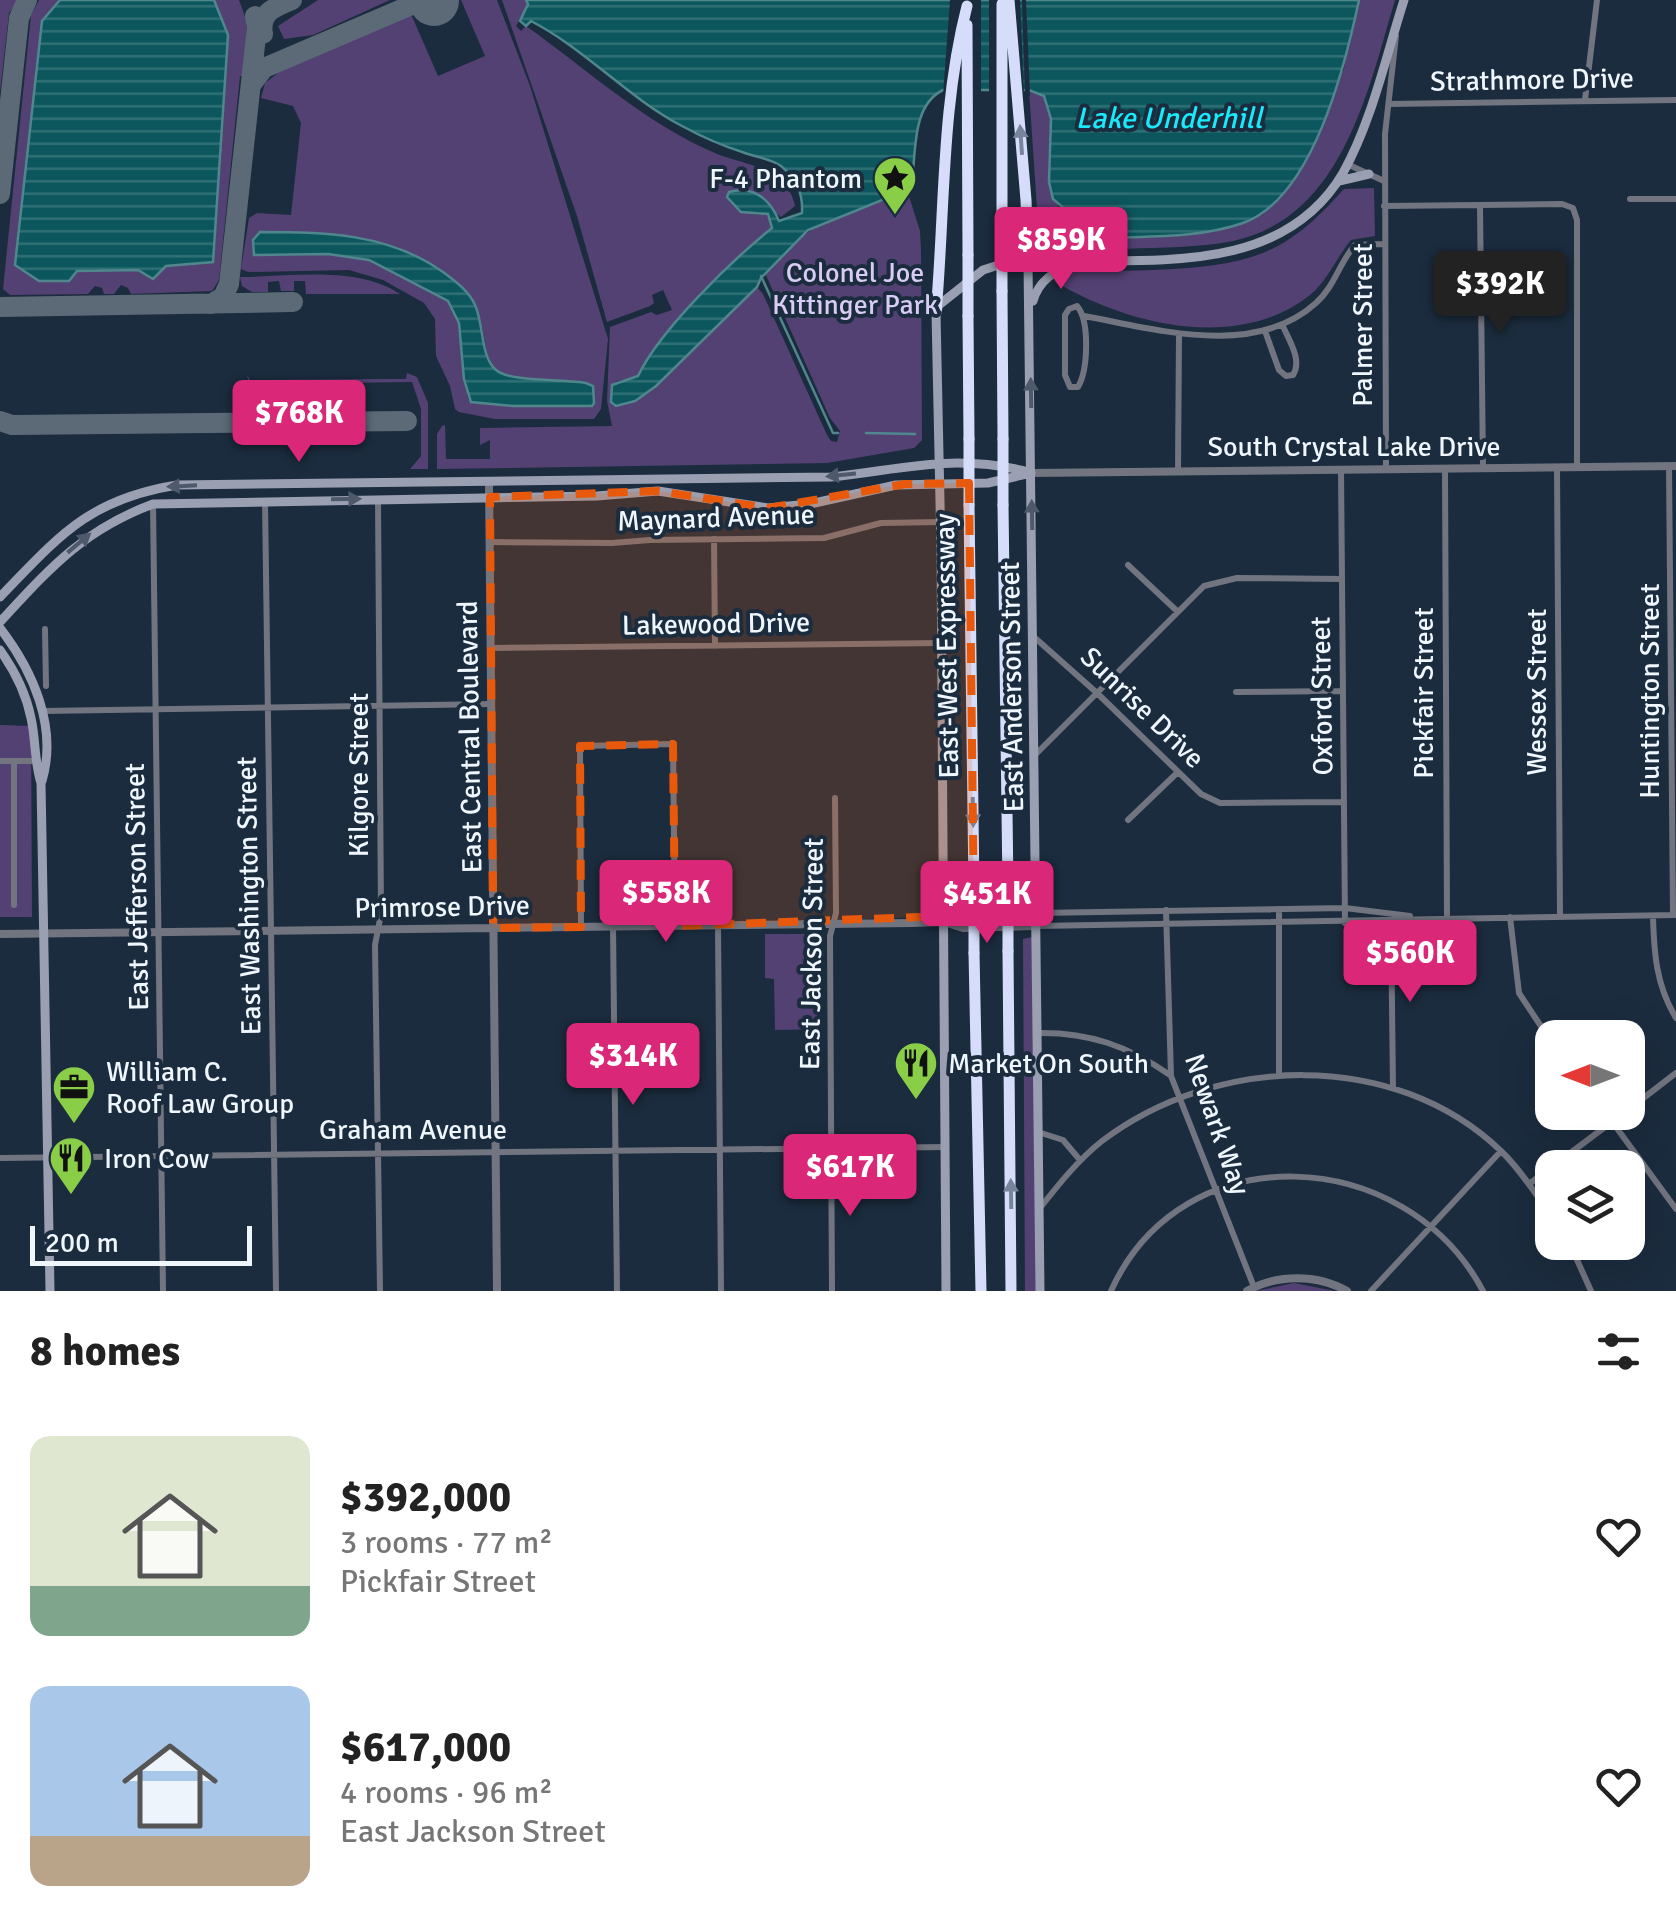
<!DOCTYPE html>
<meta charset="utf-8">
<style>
:root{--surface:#fff;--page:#f2f2f2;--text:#222;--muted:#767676;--accent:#db2777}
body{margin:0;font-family:Signika,sans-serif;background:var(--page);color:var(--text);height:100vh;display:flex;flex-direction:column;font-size:38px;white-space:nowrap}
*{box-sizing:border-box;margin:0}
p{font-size:32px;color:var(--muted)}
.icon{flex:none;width:55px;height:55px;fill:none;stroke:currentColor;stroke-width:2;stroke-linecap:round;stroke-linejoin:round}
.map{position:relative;height:1291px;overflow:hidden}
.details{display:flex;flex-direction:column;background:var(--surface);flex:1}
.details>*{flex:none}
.needle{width:65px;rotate:270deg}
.controls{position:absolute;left:1535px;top:1020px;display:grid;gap:20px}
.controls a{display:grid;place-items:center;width:110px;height:110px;border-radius:20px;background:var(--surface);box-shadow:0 10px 40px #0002;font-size:50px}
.scale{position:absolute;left:30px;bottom:25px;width:222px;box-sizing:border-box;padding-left:10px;border:5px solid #eff6fd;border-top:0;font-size:28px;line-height:35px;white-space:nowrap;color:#eff6fd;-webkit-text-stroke:8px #1b2c3e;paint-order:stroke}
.price{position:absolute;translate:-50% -85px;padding:0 22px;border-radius:10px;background:var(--accent);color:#fff;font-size:32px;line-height:65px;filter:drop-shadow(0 2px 5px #0008)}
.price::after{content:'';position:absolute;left:50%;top:60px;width:30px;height:22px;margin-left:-15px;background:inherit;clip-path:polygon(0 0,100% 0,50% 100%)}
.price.active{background:#222;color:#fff}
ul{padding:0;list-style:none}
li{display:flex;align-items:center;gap:30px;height:250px;padding:0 30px}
li span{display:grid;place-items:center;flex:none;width:280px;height:200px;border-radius:20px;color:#555}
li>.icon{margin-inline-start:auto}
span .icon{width:120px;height:120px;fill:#fffc;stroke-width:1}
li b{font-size:42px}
h2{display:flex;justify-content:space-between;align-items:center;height:120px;padding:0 30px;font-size:42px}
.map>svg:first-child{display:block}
.green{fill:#534173;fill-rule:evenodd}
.water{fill:url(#water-rules);stroke:#4f878d;stroke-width:2.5}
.pier{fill:#1b2c3e}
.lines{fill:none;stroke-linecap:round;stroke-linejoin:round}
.stream{stroke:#4f878d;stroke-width:2.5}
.taxiway{stroke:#5c6a78;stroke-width:20}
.runway{stroke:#5c6a78;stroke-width:50}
.minor{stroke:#727580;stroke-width:6}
.tertiary{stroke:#727580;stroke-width:8}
.secondary{stroke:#9a9fb1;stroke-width:9}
.motorway{stroke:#d6ddfa;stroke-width:11}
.motorway-bridge{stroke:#d6ddfa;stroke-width:11}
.oneway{fill:#78849c}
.oneway2{fill:#4e5a6c}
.marked{fill:#e8590c;fill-opacity:0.2;stroke:#e8590c;stroke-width:8;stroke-dasharray:20 12;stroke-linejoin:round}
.labels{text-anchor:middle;stroke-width:8;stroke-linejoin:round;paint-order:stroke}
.street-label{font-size:28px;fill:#eff6fd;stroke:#1b2c3e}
.poi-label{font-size:28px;fill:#eff6fd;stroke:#1b2c3e;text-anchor:start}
.park-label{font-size:28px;fill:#d8ccf5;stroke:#1b2c3e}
.water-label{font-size:30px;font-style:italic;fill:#1ae9f9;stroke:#1b2c3e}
</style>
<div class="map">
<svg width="1676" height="1291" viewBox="0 0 1676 1291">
<defs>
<pattern id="water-rules" width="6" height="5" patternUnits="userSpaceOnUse" patternTransform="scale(2.5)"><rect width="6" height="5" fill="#0b575d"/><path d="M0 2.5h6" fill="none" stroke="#2f7075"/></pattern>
</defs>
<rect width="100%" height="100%" fill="#1b2c3e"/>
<!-- green -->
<path class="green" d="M0 0H19L9 13 0 92Z
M39 0H60L42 21 72 275 76 271 138 270 154 279 165 266 213 261 228 35 214 0H239L247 22 244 76H240L219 280 212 291 131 294 128 288 121 285 114 294H104L102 288 95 286 88 294 10 295 3 289 31 15Z
M318 0H390L313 35 284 39 278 26Z
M461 0H497L530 86 608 339 601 409 594 419H495L459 412 455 409 450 386 436 356 435 319 424 303 383 280 349 270 248 272 241 269 249 218 257 213 291 215 301 123 293 106 261 98 265 83 282 70 411 14 438 76 485 56ZM268 232 454 280 481 321 487 354 495 369 508 376 586 383 593 386 592 406 476 403 468 398 459 323 448 301 369 260 328 254 255 255Z
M502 0H526L528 4 516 26 521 31 526 26C588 70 646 124 717 154 748 166 787 167 795 206L781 217 775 212 752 215 768 214 772 228C731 261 660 330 638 376L615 382 626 403C653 399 731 310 757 287L763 294 827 435 831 441 837 442 840 431 830 418 765 273 794 242 820 224 907 190 920 231 921 251 922 440 914 448 827 463 437 469V434L442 426 445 425 446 459H490V440L480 445V428L612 426 607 401 610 327 651 312 657 315 672 310 663 290 652 295 654 303 650 306 607 322 577 216Z
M1359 0H1395C1368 91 1342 218 1233 241 1198 248 1161 247 1126 249 1092 250 1056 258 1038 223L1029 90 1044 96 1049 104 1058 206 1093 233 1106 238 1206 232 1263 214 1344 69 1346 48Z
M1374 188 1375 236 1351 240C1336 258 1329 279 1310 295 1237 353 1125 324 1054 281L1069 272C1129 269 1221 275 1274 248 1302 234 1323 212 1344 189Z
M240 277C289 277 357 265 400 294H306L305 281H294V291H281L279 281 268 282V292H252L242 286Z
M407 373 417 377 428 403V469H410L421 456V409L412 382 249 384 247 375 250 380 385 379H406Z
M0 725 31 726 32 917H0Z
M765 934H820L821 1029 775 1030 774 979 765 978Z
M1032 937 1036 1291H1025L1023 939Z
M1294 1283 1335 1291H1256Z"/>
<!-- water -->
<path class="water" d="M60 0H214L228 35 213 262 166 266 153 279 138 270 77 271 69 281H39L15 265 42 21Z
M526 0H1359C1345 66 1313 198 1243 223 1200 238 1151 236 1106 238L1093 233 1053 199 1049 182 1051 119 1044 96 1029 90H943C912 105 916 151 912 182L907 190 808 230 761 278 757 287 656 386 635 401 616 406 611 402 612 385 638 376C660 330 731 261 772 228L768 214 741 212 727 197 729 192C753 185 770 199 779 221L802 213C803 193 797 179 781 166 771 159 756 157 745 153 723 146 702 137 682 126 627 97 585 49 531 21L526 26 520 21 528 4Z
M260 232C325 232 388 233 443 272 455 281 469 291 475 305 484 324 480 356 496 370 509 382 565 379 586 383L593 386 594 403 592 406H513L471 402 464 379 459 323 448 301 369 260 328 254 254 255 253 240Z"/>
<!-- pier -->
<path class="pier" d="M950 0H981V95H943Z
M989 0H1020L1024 95H989Z
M1022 0H1026L1030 96 1025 95Z"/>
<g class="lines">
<!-- stream -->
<path class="stream" d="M761 276 833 433H838
M866 433 915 434"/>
<!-- taxiway -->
<path class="taxiway" d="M263 34C259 12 275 7 292 0
M251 85 264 68 423 0
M0 194 19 18 27 0
M211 304 223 297 229 284 257 27 255 16
M0 307 293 302
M0 421 12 425 407 421"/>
<!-- runway -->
<path class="runway" d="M434 0V1"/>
<!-- minor -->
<path class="minor" d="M1585 100 1597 0
M1389 104 1676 100
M1347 164 1384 181
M1630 199H1676
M1384 206 1562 204 1573 208 1577 220V467
M1480 206 1483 468
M1077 306C1090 321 1088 370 1078 387H1070L1065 375V315L1069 309Z
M1084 316C1156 329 1254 359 1316 303 1335 286 1339 263 1355 245L1384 244
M1265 331 1279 370 1286 376 1293 375C1303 360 1288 339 1282 324
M1669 466 1673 915
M1557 467 1560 916
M1445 468 1447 917
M1341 469 1345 923
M1386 469 1385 134 1396 36
M1178 470 1179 334
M378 499 381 914 375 945 380 1291
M265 502 276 1291
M153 504 163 1291
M714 539 715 646
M490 542 612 543 650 540 824 538 881 523 941 522
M1128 565 1178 612
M45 629 46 686
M1034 637 1097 693 1201 794 1220 803 1344 802
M490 648 942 643
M1236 692 1343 691
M42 711 492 704
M1035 755 1204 586 1237 578 1342 579
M0 761H34
M14 761V905
M1128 820 1178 772
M1279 909V1074
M1166 910 1171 1076 1254 1287
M1036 913 1345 908 1410 916
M1653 916C1654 953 1656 985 1676 1018
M1510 917 1519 993 1552 1043
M1391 922 1393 1088
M718 925 721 1291
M613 926 617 1291
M1036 926 1676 915
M581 927 580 746 673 744 675 926
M1037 1033C1089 1032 1128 1046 1170 1075
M1628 1110 1676 1073
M1605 1112 1676 1209
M1038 1132 1063 1140 1080 1160
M0 1158 946 1147
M1529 1184 1625 1112
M1040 1208C1059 1184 1078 1160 1102 1141 1215 1055 1394 1048 1501 1151 1521 1170 1536 1195 1552 1217
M1569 1242 1591 1291
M832 1291 830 936 836 913 835 798
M1111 1291C1182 1133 1405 1144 1483 1291
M1371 1291 1501 1151"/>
<!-- tertiary -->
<path class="tertiary" d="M1031 473 1676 466
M489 483 497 1291
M944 922 963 928 1036 926
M0 934 912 923 944 922 963 916 1036 913
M1247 1291C1277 1274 1317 1274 1347 1291"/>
<!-- secondary -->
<path class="secondary" d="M1339 181 1369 174
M1028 262 1040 1291
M1033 301C1039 280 1055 270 1075 264
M0 597C59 536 89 499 177 485L831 477C905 469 953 453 1029 472
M0 622C50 568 83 530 153 504L597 496 658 491 768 508 810 504 896 485 988 483 1031 473
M0 628C33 671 58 727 42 781
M0 650C15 671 26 693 31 718 36 740 34 761 41 783L50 1291
M946 1291 941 549 936 313 939 305 983 270 1005 263C1117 252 1274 290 1343 173 1372 121 1386 56 1404 0"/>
<!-- motorway -->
<path class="motorway" d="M1009 0 1026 200 1028 262
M967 25 968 255
M1002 243V4
M1002 291 1003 439
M936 313C945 211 941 107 967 6
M968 316 969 439
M969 505 974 890
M1003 505 1008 888
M1008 951 1011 1291
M974 953 981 1291"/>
<!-- motorway-bridge -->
<path class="motorway-bridge" d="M968 255V316
M1002 291V243
M969 439V505
M1003 439V505
M1008 888V951
M974 890V953"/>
</g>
<!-- one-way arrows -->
<defs><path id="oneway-solid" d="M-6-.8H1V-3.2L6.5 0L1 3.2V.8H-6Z" transform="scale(2.5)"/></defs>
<g class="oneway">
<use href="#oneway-solid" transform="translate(1021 140) rotate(-94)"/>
<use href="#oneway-solid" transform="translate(973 812) rotate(89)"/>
<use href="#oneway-solid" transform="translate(1011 1194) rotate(-91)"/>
</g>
<g class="oneway2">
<use href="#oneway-solid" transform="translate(1031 393) rotate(-91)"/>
<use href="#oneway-solid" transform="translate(841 475) rotate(174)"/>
<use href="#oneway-solid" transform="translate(182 486) rotate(177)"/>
<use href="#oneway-solid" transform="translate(346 499) rotate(-1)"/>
<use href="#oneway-solid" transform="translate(1032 515) rotate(-91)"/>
<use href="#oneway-solid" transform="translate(79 543) rotate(-40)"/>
</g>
<!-- marked area -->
<path class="marked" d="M969 483 974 915 675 926 673 744 580 746 581 927 493 928 490 497 658 491 768 508 905 484Z"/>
<!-- icons -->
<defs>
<g id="sight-pin" transform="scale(2.25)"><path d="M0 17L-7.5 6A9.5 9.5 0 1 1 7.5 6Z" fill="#8ace47" stroke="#1b2c3e"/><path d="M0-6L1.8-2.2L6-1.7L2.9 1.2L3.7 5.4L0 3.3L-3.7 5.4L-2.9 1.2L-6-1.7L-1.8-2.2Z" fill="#111"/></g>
<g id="restaurant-pin" transform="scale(2.25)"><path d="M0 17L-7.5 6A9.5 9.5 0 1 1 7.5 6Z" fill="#8ace47" stroke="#1b2c3e"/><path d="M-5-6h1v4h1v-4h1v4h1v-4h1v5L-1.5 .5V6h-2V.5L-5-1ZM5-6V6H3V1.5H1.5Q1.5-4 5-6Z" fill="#111"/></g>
<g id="office-pin" transform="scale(2.25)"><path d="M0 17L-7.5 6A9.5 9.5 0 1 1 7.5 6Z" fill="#8ace47" stroke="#1b2c3e"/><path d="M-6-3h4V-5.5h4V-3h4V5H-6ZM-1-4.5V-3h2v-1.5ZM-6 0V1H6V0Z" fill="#111"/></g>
</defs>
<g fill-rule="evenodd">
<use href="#sight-pin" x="895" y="178"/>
<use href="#restaurant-pin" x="916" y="1063"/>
<use href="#office-pin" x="74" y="1087"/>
<use href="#restaurant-pin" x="71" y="1158"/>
</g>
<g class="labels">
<!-- street labels -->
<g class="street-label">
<text transform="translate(1532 79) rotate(-1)" y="10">Strathmore Drive</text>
<text transform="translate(1362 325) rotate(-90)" y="10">Palmer Street</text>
<text x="1354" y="456">South Crystal Lake Drive</text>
<text transform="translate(716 517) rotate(-2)" y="10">Maynard Avenue</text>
<text transform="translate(716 623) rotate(-1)" y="10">Lakewood Drive</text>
<text transform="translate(946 646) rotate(-91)" y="10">East-West Expressway</text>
<text transform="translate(1011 687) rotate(-91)" y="10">East Anderson Street</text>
<text transform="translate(1649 691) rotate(-90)" y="10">Huntington Street</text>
<text transform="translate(1536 692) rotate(-90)" y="10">Wessex Street</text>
<text transform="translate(1423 693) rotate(-90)" y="10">Pickfair Street</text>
<text transform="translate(1321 696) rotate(-91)" y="10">Oxford Street</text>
<text transform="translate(1143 707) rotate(44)" y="10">Sunrise Drive</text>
<text transform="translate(469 737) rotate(-91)" y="10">East Central Boulevard</text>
<text transform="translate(358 775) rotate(-90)" y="10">Kilgore Street</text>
<text transform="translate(136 887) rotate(-91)" y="10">East Jefferson Street</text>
<text transform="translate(248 896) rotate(-91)" y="10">East Washington Street</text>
<text transform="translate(442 906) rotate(-1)" y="10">Primrose Drive</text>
<text transform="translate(811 954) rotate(-89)" y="10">East Jackson Street</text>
<text transform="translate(1218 1124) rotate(71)" y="10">Newark Way</text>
<text x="413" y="1139">Graham Avenue</text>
</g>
<!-- poi labels -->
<g class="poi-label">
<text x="862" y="188" text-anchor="end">F-4 Phantom</text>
<text x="948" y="1073">Market On South</text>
<text x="106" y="1081">William C.<tspan x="106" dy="32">Roof Law Group</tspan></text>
<text x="104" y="1168">Iron Cow</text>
</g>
<!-- park labels -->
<g class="park-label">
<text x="855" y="282">Colonel Joe<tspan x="855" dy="32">Kittinger Park</tspan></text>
</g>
<!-- water labels -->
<g class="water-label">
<text x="1169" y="128">Lake Underhill</text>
</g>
</g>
</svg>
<div class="controls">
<a><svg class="needle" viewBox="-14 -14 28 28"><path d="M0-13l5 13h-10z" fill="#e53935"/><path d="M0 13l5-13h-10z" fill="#767676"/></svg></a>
<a><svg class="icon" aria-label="layers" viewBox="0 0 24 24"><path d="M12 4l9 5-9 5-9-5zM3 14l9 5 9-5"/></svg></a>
</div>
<div class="scale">200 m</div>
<b class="price" style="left:1061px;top:292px">$859K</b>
<b class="price active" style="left:1500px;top:336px">$392K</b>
<b class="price" style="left:299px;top:465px">$768K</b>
<b class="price" style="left:666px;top:945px">$558K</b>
<b class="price" style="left:987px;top:946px">$451K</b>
<b class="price" style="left:1410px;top:1005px">$560K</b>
<b class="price" style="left:633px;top:1108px">$314K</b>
<b class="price" style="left:850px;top:1219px">$617K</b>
</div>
<section class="details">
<h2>8 homes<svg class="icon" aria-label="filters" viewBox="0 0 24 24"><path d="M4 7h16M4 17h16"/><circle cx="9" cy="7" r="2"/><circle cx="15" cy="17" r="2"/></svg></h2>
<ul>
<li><span style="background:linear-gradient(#dfe7d0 75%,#7fa58c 0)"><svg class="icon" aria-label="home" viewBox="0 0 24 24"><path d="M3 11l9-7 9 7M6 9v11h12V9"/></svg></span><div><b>$392,000</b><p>3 rooms · 77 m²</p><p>Pickfair Street</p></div><svg class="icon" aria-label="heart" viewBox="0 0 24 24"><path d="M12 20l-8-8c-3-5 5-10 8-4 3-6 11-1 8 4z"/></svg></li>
<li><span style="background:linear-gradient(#a9c7e8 75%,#b9a48a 0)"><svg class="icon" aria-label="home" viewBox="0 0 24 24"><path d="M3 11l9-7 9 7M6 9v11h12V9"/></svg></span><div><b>$617,000</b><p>4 rooms · 96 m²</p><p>East Jackson Street</p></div><svg class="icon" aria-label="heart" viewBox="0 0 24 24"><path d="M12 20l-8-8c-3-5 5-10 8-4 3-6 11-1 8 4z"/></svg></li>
</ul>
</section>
